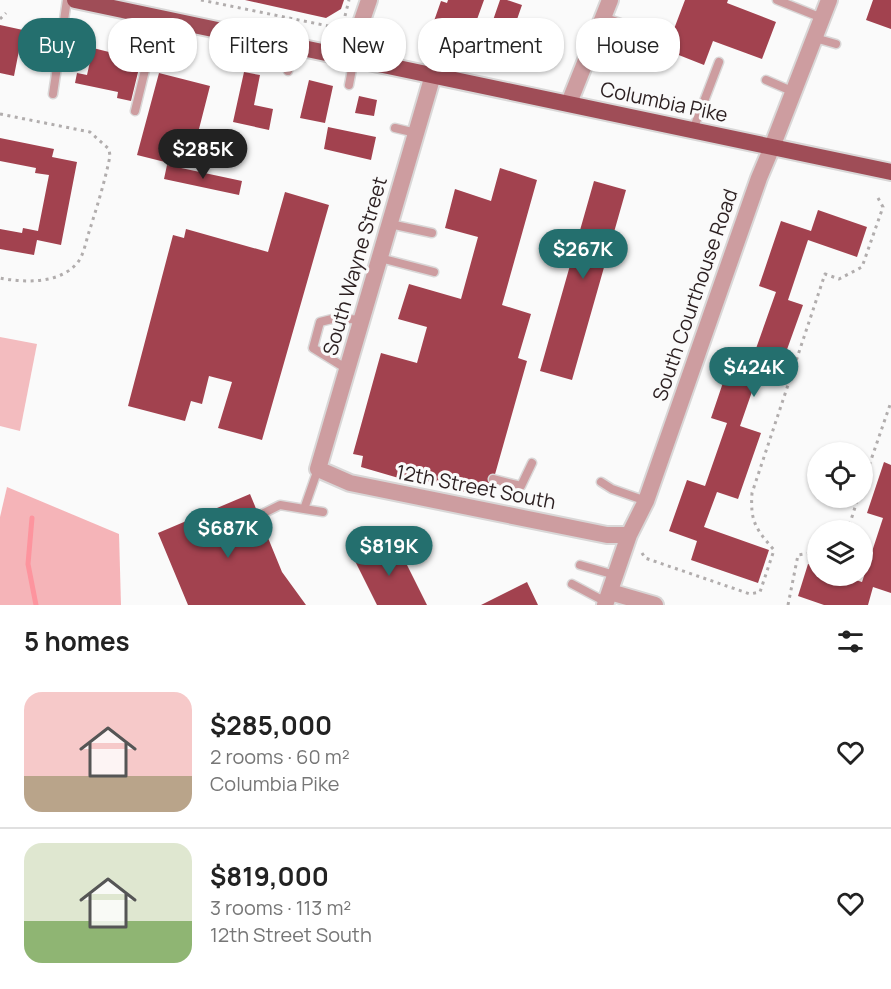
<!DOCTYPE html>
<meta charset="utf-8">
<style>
:root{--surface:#fff;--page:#f6f6f6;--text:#222;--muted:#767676;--line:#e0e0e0;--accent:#246f6e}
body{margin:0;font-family:Manrope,sans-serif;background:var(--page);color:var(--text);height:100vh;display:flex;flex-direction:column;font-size:22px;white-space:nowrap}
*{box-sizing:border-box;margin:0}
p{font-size:20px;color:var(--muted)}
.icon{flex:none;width:33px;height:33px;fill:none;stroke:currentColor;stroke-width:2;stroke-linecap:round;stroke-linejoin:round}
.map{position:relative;height:605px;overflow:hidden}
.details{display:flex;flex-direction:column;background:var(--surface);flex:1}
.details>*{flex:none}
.banner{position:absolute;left:18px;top:18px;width:855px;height:54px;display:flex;gap:12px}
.tools{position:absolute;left:807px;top:442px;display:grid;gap:12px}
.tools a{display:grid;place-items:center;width:66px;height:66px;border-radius:50%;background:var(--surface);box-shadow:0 2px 4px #0004;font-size:30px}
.price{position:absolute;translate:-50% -51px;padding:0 14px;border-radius:21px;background:var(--accent);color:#fff;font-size:20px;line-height:39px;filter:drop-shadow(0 2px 3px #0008)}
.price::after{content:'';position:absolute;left:50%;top:36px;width:18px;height:14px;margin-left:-9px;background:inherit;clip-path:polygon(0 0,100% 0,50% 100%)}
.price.current{background:#222;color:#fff}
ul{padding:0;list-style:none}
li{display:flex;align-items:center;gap:18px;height:150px;padding:0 24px}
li+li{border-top:2px solid var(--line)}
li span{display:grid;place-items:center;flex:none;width:168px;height:120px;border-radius:18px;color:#555}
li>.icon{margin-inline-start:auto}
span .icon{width:72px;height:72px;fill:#fffc;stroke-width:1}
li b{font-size:26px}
h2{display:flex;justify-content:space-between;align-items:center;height:72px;padding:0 24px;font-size:26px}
.tag{padding:0 21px;border-radius:24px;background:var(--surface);box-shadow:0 2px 4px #0004;font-size:21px;line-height:54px}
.tag.current{background:var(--accent);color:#fff}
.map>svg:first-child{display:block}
.green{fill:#f3bcbf}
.forest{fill:#f5b4b8}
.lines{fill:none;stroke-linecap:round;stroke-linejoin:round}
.stream{stroke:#fd949e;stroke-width:5}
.building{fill:#a2424f}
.service-casing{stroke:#d9d7d7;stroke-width:11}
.minor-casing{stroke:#d9d7d7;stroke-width:20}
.tertiary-casing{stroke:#d9d7d7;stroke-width:20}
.primary-casing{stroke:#d9d7d7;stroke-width:20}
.path{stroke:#b1adad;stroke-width:3;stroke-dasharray:3 4.5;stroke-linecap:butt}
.service{stroke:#cd9da0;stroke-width:8}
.minor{stroke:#cd9da0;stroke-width:16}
.tertiary{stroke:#cd9da0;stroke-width:16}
.primary{stroke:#9f4d57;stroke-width:16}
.labels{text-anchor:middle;stroke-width:6;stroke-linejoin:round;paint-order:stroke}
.street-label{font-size:20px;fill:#2b1f20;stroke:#fafafa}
</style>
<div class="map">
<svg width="891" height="605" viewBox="0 0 891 605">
<rect width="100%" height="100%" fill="#fafafa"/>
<!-- green -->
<path class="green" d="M0 337 37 344 20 431 0 426Z"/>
<!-- forest -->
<path class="forest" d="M7 487 119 534 121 605H0V517Z"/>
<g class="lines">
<!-- stream -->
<path class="stream" d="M32 518 28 564 36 605"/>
</g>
<!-- building -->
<path class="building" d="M245 0H344L341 9 326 18Z
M448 0H484L471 36 434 21 441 1 447 3Z
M500 0H507L522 5 514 28 519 30 515 42 494 34 496 28 491 26Z
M685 0H728L727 3 776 22 762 59 713 41 704 65 666 50Z
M873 0H891V29L866 20Z
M0 25 23 30 14 76 0 73Z
M93 48 141 60 131 101 117 98 118 92 75 83 77 73 87 75Z
M244 72 260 75 254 105 273 109 269 130 233 122Z
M159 73 210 86 189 168 137 155Z
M309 80 333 86 325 123 300 118Z
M359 96 377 100 374 116 355 113Z
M328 127 376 137 371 160 324 149Z
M0 138 54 149 52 157 77 162 61 245 37 240 34 255 0 249V229L22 233 23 228 38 231 49 175 35 173 36 168 0 161Z
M167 165 242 181 239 195 164 179Z
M500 168 537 180 502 305 531 314 518 358 527 361 490 492 481 489 479 496 427 481 426 486 361 467 363 456 353 454 381 353 417 363 427 327 398 319 409 284 461 299 478 237 445 228 455 189 491 201Z
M594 181 626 190 572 380 540 371Z
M285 192 329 205 262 440 218 428 232 382 209 376 202 404 191 401 185 421 128 406 173 235 184 238 186 229 268 252Z
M818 210 867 227 857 257 808 240 788 300 803 305 780 369 762 363 740 426 761 433 738 499 717 492 704 527 769 550 758 583 691 560 697 541 669 531 687 480 705 486 727 423 711 418 734 350 753 357 776 292 759 286 781 221 811 231Z
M884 462 891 465V593L873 587 868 605H824L798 596 808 564 818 568V576H843L862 582 883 518 867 513Z
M250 494 282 572 306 605H188L158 533Z
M394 539 427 605H377L354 559Z
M527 582 538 605H481Z"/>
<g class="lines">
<!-- service casing -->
<g class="service-casing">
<path id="service" d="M777 0 822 18
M603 17 640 30
M815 38 836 44
M230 59 236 33
M288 71 294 46
M766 80 794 92
M349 85 354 58
M53 94 67 0
M135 111 158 17
M395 128 416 133
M693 130 719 62
M390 224 432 233
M380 258 434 272
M347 369 313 348 320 322 336 318 362 320
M493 479 521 486 532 463
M601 482 612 489 646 501
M304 509 323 512
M258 516 280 505 304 509 318 469
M580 565 615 575
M572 584 606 602"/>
</g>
<!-- minor casing -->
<g class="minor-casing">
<path id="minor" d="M354 58 358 32 369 0
M433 75 318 469 350 483 607 535H629
M569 103 610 0
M610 592 655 605
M605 605 629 535 646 501 759 178 772 147"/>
</g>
<!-- tertiary casing -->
<g class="tertiary-casing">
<path id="tertiary" d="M772 147 829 0"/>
</g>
<!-- primary casing -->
<g class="primary-casing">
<path id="primary" d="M75 0 891 172"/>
</g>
<!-- path -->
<path class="path" d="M201 0 338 28 343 22
M345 16 349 0
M0 19 6 13
M28 42 45 68
M72 57 94 46
M0 114 90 132 109 149 110 156C105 181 97 207 89 232 86 241 84 254 78 262 61 284 24 283 0 278
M862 486 891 402
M845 531 850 523 858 498
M642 553 645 558 750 594 760 592 774 550C756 529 750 522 752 493L825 274 839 279 862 267 883 207 878 198
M788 605 798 555 818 552"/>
<!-- service -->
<use href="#service" class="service"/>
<!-- minor -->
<use href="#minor" class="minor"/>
<!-- tertiary -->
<use href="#tertiary" class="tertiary"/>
<!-- primary -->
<use href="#primary" class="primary"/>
</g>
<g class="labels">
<!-- street labels -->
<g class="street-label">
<text transform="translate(664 102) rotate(12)" y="7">Columbia Pike</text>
<text transform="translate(355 266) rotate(-74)" y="7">South Wayne Street</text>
<text transform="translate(695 295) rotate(-71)" y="7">South Courthouse Road</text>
<text transform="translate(476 487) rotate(11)" y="7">12th Street South</text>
</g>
</g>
</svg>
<div class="tools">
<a><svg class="icon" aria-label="locate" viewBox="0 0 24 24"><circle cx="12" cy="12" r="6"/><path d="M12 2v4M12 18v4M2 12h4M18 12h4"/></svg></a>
<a><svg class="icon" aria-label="layers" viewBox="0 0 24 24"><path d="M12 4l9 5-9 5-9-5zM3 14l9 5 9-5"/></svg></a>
</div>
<b class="price current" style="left:203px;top:180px">$285K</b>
<b class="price" style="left:583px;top:280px">$267K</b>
<b class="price" style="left:754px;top:398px">$424K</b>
<b class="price" style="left:228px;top:559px">$687K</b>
<b class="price" style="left:389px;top:577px">$819K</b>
<div class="banner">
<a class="tag current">Buy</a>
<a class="tag">Rent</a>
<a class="tag">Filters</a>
<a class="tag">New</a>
<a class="tag">Apartment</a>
<a class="tag">House</a>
</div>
</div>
<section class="details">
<h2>5 homes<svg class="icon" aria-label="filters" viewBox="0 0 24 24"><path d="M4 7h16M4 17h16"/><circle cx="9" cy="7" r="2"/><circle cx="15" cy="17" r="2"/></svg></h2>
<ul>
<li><span style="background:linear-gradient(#f6c9c9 70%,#b9a48a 0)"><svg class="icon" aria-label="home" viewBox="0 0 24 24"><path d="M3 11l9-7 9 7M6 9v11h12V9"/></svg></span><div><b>$285,000</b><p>2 rooms · 60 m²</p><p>Columbia Pike</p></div><svg class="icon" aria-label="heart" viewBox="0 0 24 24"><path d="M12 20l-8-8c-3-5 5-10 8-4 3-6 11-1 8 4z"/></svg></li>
<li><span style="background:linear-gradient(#dfe7d0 65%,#8fb573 0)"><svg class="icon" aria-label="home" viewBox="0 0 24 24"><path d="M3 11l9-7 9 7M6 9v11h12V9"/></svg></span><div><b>$819,000</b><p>3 rooms · 113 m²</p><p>12th Street South</p></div><svg class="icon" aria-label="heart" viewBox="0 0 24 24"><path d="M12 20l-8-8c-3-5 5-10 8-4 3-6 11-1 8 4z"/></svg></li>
</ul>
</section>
